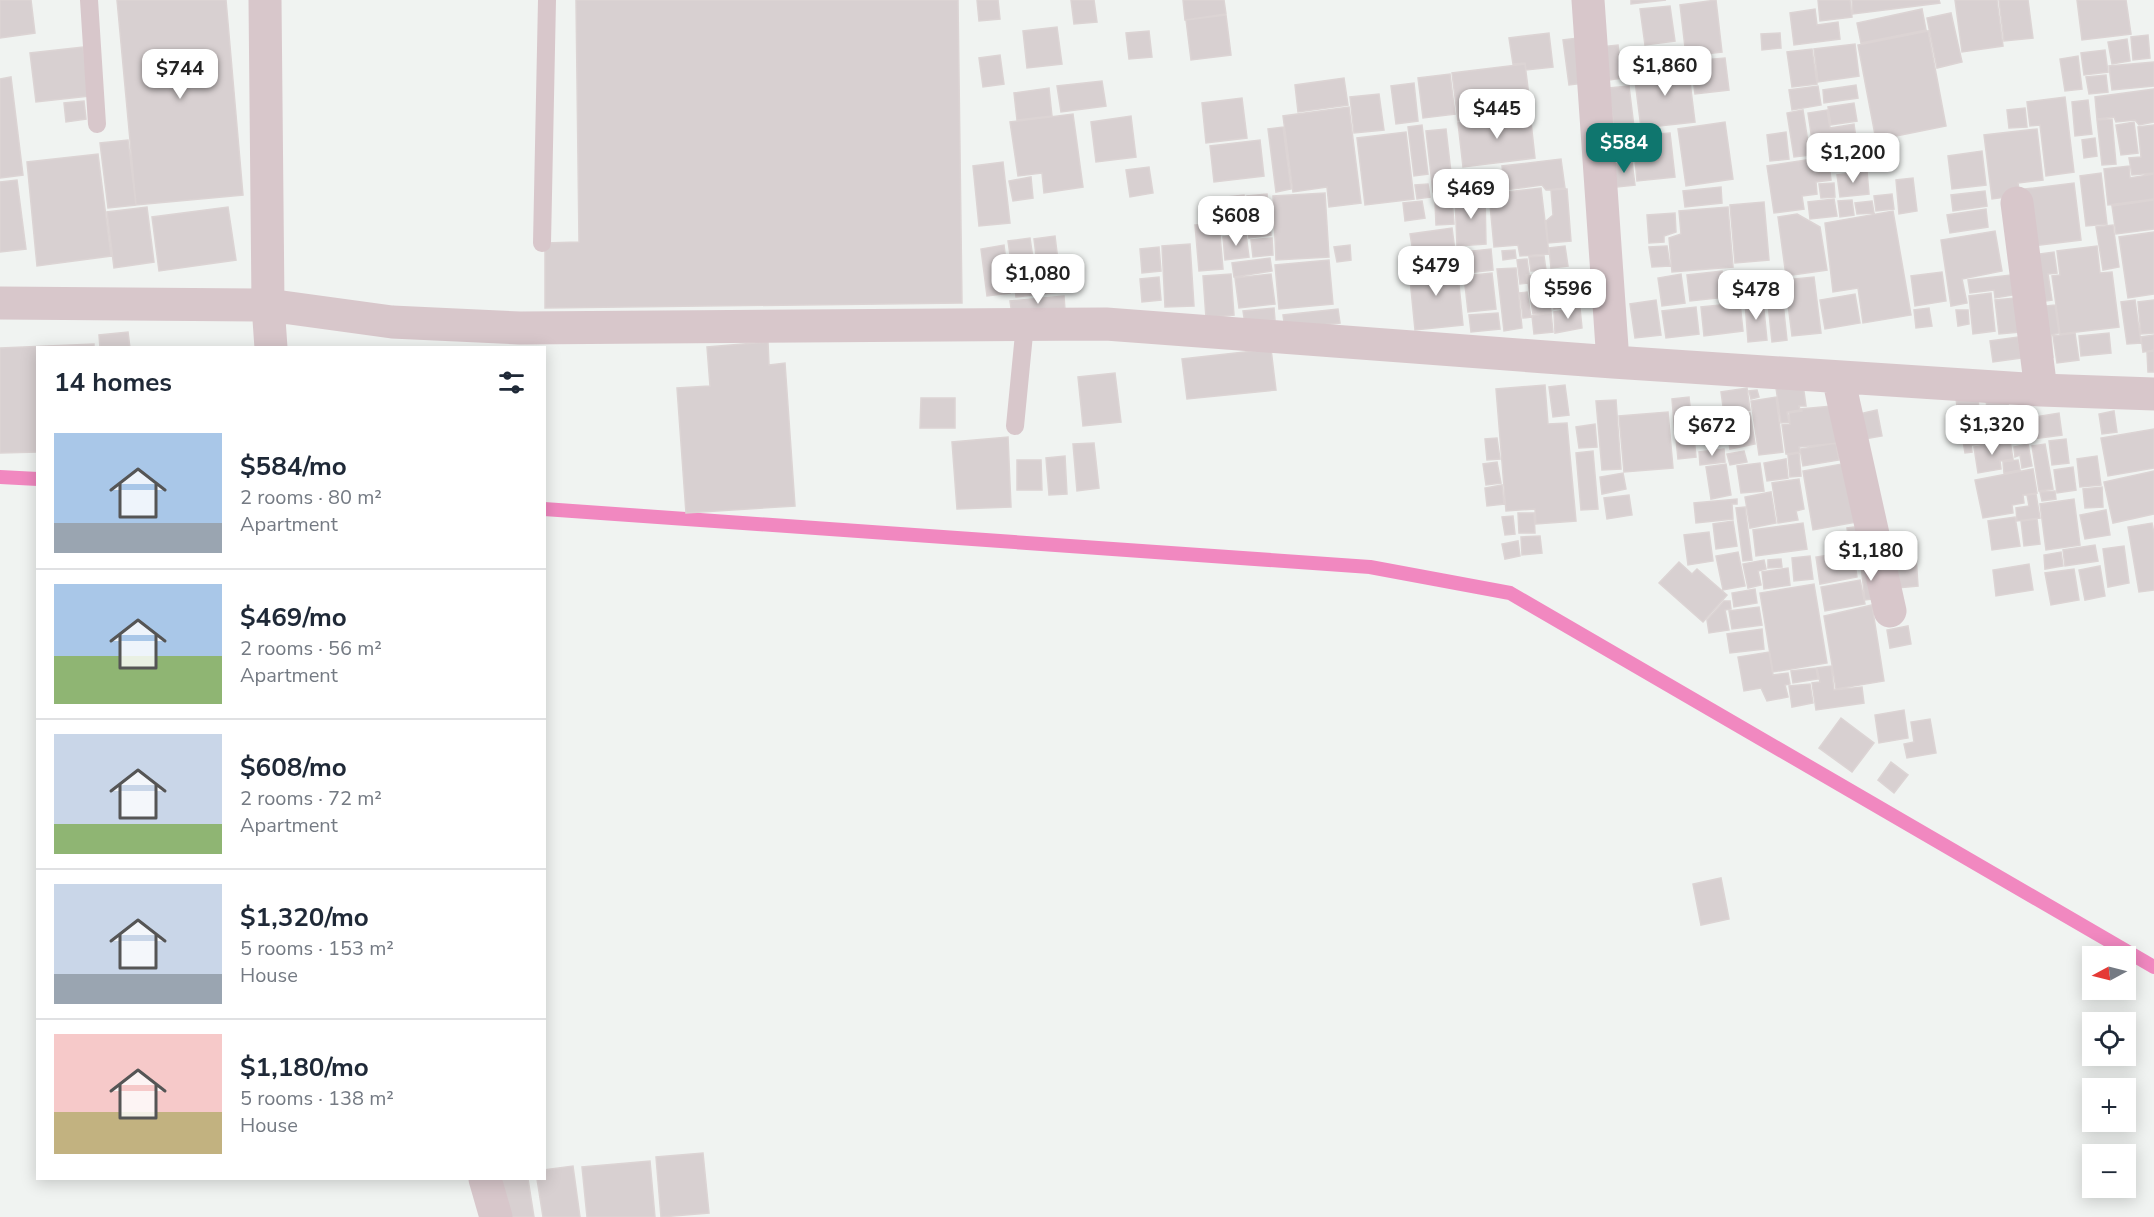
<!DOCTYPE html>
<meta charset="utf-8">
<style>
:root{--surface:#fff;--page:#f6f6f7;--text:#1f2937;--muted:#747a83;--line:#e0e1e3;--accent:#0f766e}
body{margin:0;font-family:"Nunito Sans",sans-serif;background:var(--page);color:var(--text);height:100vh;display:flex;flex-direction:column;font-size:22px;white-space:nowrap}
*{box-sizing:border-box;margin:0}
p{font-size:20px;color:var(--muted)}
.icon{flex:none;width:33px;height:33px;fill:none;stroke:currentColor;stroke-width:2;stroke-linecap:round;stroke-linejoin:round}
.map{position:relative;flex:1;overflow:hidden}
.panel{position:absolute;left:36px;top:346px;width:510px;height:834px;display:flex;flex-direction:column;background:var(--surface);border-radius:0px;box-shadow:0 3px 15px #0003}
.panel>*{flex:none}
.needle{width:39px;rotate:263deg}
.tools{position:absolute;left:2082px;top:946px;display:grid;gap:12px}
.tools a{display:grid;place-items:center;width:54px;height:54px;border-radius:0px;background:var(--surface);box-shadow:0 3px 15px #0003;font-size:30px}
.price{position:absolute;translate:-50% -51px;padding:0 14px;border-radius:12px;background:#fff;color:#222;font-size:20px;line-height:39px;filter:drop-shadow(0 2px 3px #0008)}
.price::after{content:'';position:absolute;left:50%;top:36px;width:18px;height:14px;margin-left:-9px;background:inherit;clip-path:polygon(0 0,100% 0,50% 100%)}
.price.on{background:var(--accent);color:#fff}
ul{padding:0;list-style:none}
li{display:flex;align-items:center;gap:18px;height:150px;padding:0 18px}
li+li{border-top:2px solid var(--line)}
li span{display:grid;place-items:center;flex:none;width:168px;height:120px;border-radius:0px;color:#555}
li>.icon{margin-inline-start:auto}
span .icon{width:72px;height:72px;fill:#fffc;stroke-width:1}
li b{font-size:26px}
h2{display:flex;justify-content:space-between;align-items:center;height:72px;padding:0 18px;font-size:26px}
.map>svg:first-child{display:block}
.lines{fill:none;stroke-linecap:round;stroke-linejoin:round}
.stream{stroke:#f188c0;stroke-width:14}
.building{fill:#d8d0d1;stroke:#dcd4d4;stroke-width:1.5}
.service{stroke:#d8c7cb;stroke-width:18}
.minor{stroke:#d8c7cb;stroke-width:33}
</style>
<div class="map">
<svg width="2154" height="1217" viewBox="0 0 2154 1217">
<rect width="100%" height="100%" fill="#f0f3f1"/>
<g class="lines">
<!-- stream -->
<path class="stream" d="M0 477 38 479
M544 509 1370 567 1510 593 2154 967"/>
</g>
<!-- building -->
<path class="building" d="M0 0H31L35 33 0 38Z
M117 0H226L243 195 136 205Z
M576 0H958L962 303 545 308V243L579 242Z
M977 0H998L1000 19 979 21Z
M1071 0H1094L1097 22 1074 24Z
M1183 0H1224L1226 14 1185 20Z
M1631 0H1666L1631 4Z
M1716 0 1722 52 1686 56 1680 5Z
M1818 0H1850L1852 17 1820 21Z
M1852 0H1939L1940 3 1853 14Z
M1955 0H1997L2003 46 1962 52Z
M1999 0H2028L2033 38 2004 41Z
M2077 0H2126L2131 34 2082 40Z
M1670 6 1675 41 1645 45 1640 9Z
M1815 9 1817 25 1838 22 1840 39 1794 45 1790 13Z
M1922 9 1926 30 1861 43 1857 23Z
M1951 13 1962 62 1937 68 1927 18Z
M1226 15 1231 55 1191 60 1186 20Z
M1057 27 1062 64 1027 68 1023 31Z
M1149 31 1152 57 1129 59 1126 33Z
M1928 31 1946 126 1876 140 1858 45Z
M1549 33 1553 67 1526 70 1525 63 1513 64 1509 38Z
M1780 33 1781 48 1762 50 1761 34Z
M2148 35 2150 58 2133 60 2131 37Z
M1586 37 1592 82 1569 85 1563 40Z
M2127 39 2130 61 2112 64 2108 42Z
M1855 44 1859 76 1818 82 1814 49Z
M1618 45 1622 78 1596 82 1591 48Z
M83 47 89 96 36 102 30 53Z
M1812 49 1817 84 1792 87 1787 52Z
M2105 50 2108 72 2084 75 2081 53Z
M1000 55 1004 84 983 87 979 58Z
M2078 56 2082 89 2065 91 2060 59Z
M1725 58 1729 90 1695 94 1691 61Z
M2154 62V86L2112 90 2109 66Z
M1525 64 1531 112 1458 121 1452 73Z
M1688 66 1695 122 1641 128 1634 73Z
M1450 74 1455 114 1423 118 1418 78Z
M2106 75 2108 92 2089 94 2086 77Z
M11 77 23 175 0 178V79Z
M1344 78 1348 105 1298 112 1295 85Z
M1102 81 1106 106 1061 112 1057 86Z
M1414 83 1418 121 1396 124 1391 86Z
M1856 85 1858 98 1824 103 1823 90Z
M1629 86 1634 127 1614 129 1609 88Z
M1818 86 1821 105 1792 110 1789 90Z
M1049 88 1052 116 1017 120 1014 93Z
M2154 89V122L2139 125 2135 120 2116 122 2114 117 2097 119 2095 97Z
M1379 94 1384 130 1354 133 1350 97Z
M2065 97 2074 172 2046 176 2040 125 2030 126 2027 102Z
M1242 98 1247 138 1206 143 1202 103Z
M2088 100 2092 134 2075 136 2072 102Z
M84 101 86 119 66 122 64 103Z
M1854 103 1857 121 1831 125 1828 107Z
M1349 107 1361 203 1329 207 1327 187 1293 192 1283 116Z
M2025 108 2027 127 2009 128 2007 110Z
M1803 110 1810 155 1794 157 1787 113Z
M1827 110 1830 128 1854 124 1858 153 1827 158 1828 166 1816 167 1808 113Z
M1530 113 1535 158 1463 167 1458 123Z
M1073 114 1083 187 1044 193 1042 173 1018 176 1010 122Z
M1131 116 1136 157 1096 162 1091 122Z
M2112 119 2116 164 2102 165 2097 120Z
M1725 122 1733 179 1686 186 1678 129Z
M2134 122 2138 153 2121 155 2116 125Z
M1422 125 1428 174 1414 176 1408 127Z
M2154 125V173L2132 175 2129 158 2141 157 2138 127Z
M1283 127 1291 189 1276 192 1268 129Z
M1446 129 1453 190 1433 192 1426 131Z
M2037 129 2043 180 2018 183 2020 195 1992 199 1984 135Z
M1406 132 1414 199 1365 205 1357 138Z
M1786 132 1789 159 1770 161 1767 135Z
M1670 133 1675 177 1637 181 1633 136Z
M2095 138 2097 156 2084 158 2082 140Z
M128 140 136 205 108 208 100 143Z
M1260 140 1264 176 1214 182 1210 146Z
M1982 151 1986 185 1952 189 1948 156Z
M98 154 111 256 37 266 27 162Z
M1561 159 1565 188 1546 190 1542 185 1505 190 1502 166Z
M1812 159 1814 173 1830 172 1831 180 1816 182 1817 194 1802 196 1804 209 1774 213 1767 166Z
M1003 162 1010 223 979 226 973 166Z
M1632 162 1635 185 1617 187 1614 164Z
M2129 166 2130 178 2154 174V199L2108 205 2104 169Z
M1149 167 1153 193 1130 197 1126 170Z
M1495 170V187L1465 189 1463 172Z
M1867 171 1869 194 1840 197 1837 175Z
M2101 173 2107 224 2086 226 2080 176Z
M1031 177 1033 198 1013 201 1009 181Z
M1913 178 1917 211 1899 214 1896 180Z
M17 180 26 249 0 252V182Z
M1834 183 1835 197 1821 198 1819 184Z
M2074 183 2081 240 2032 246 2025 189Z
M1428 184 1430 197 1417 199 1415 185Z
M1721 187 1722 203 1685 207 1683 191Z
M1541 188 1549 254 1520 256 1518 245 1494 247 1489 194Z
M1567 189 1571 241 1548 243 1546 221 1553 215 1551 190Z
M1985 191 1987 206 1953 211 1951 195Z
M1325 193 1329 257 1276 260 1273 196Z
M1267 194 1269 212 1249 214 1247 196Z
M1485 194 1486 244 1457 246 1455 195Z
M1892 194 1894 209 1876 211 1874 196Z
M1244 195 1246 216 1220 219 1218 198Z
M1834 199 1837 216 1810 219 1808 202Z
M1452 200 1454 224 1436 225 1435 201Z
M1852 200 1854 215 1840 217 1838 201Z
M2154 200V229L2116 234 2112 206Z
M1422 201 1425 218 1405 221 1403 203Z
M1872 201 1874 213 1857 214 1855 203Z
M1764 202 1769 260 1735 263 1730 205Z
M147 207 154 262 114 268 107 212Z
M228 207 236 260 159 271 152 217Z
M1728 207 1733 267 1672 272 1669 238 1681 234 1679 211Z
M1986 209 1988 227 1950 233 1947 215Z
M1893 211 1911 315 1863 323 1858 288 1833 292 1825 223Z
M1675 213 1676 232 1664 236V242L1649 243 1647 215Z
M1797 214 1820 227 1827 270 1786 276 1778 217Z
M1268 215 1271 235 1249 238 1246 218Z
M1244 220 1245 233 1224 234V221Z
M1219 224 1223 269 1199 271 1195 225Z
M2113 225 2119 267 2103 270 2096 227Z
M1452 228 1456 258 1415 264 1410 234Z
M1995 231 2002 271 1962 279 1967 303 1951 306 1941 240Z
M2154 232V294L2128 298 2119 237Z
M1246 234 1249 257 1225 260 1223 237Z
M1055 236 1059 269 1038 272 1034 239Z
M1030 238 1035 272 1013 276 1008 241Z
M1272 238 1273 255 1253 257 1251 240Z
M1190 244 1194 306 1165 307 1162 246Z
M1004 245 1010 293 987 296 981 249Z
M1350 245 1351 260 1337 262 1334 247Z
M1565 246 1568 266 1551 268 1549 248Z
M1667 246 1670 266 1652 267 1649 247Z
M2097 246 2100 273 2112 272 2119 327 2060 334 2052 276 2060 275 2057 251Z
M1159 247 1161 271 1142 273 1140 249Z
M1491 249 1493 270 1467 273 1464 252Z
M1515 250 1516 258 1503 260 1502 251Z
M2054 252 2057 273 2048 274 2052 300 2039 302 2032 255Z
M1544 256 1546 270 1531 271 1529 257Z
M1270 258 1272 271 1234 277 1232 263Z
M1527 259 1529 274 1526 275 1527 283 1520 284 1517 260Z
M1329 260 1333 304 1279 309 1275 265Z
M1457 264 1463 325 1415 330 1409 269Z
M1516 268 1522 328 1504 331 1497 269Z
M1570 270 1573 292 1551 295 1549 272Z
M1722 271 1726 297 1690 301 1687 275Z
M1758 272 1761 295 1729 298 1727 276Z
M1942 272 1946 301 1915 306 1911 276Z
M1064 273 1067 291 1016 297 1014 279Z
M1492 273 1496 309 1468 312 1464 276Z
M1231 274 1234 315 1206 318 1203 276Z
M1271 274 1275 304 1239 308 1235 278Z
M1545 274 1551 312 1533 314 1527 276Z
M1681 274 1685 303 1662 306 1658 278Z
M2011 275 2013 295 1995 298 1994 290 1970 293 1968 280Z
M1159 277 1161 300 1142 302 1140 279Z
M1814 277 1821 333 1792 336 1785 280Z
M1781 284 1787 340 1772 342 1766 285Z
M1527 292 1531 317 1523 318 1520 293Z
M1991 293 1995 331 1973 334 1969 296Z
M1855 294 1860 323 1825 329 1820 300Z
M1576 295 1578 306 1554 309 1553 298Z
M1064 296 1065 310 1012 315 1010 301Z
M2016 298 2020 332 1999 334 1995 300Z
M1656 300 1661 335 1635 338 1630 304Z
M1763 300 1767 340 1748 342 1745 302Z
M2135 300 2141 343 2127 344 2121 302Z
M2154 300V333L2141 334 2138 302Z
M1740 303 1743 331 1704 336 1701 307Z
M2055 305 2059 333 2051 335 2053 358 2037 307Z
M1696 307 1699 334 1666 338 1662 311Z
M1274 308 1275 320 1245 324 1243 311Z
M1580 308 1582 328 1555 333 1554 312Z
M1929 308 1932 326 1916 328 1914 310Z
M1338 309 1340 323 1285 329 1283 315Z
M1956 310H1968L1969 324 1958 326Z
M1498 313 1500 329 1471 332 1469 315Z
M1551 313 1553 332 1534 334 1532 316Z
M128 332 130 348H100L99 335Z
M2075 333 2079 360 2057 363 2053 336Z
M2109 333 2111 353 2081 356 2079 336Z
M2154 335V350L2143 352 2141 337Z
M2018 337 2021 358 1993 362 1990 341Z
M768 342 769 365 785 363 795 506 686 513 677 388 710 386 707 347Z
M94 344V348H38V452L0 453V348Z
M1271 349 1276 390 1187 399 1182 359Z
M2154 351V372H2148L2147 352Z
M1115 373 1121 422 1083 426 1078 377Z
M1803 384 1806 406H1799L1800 410 1787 412 1789 422 1781 423 1776 388Z
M1545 385 1548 424 1567 423 1576 521 1536 524 1535 509 1506 511 1496 389Z
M1565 385 1569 415 1553 417 1549 387Z
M1747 388 1750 410 1724 414 1721 392Z
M1757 390 1759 397 1751 399 1749 391Z
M2007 395 2009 409 1987 412 1986 397Z
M1978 396 1979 414 1958 416 1956 398Z
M1689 397 1693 433 1675 435 1672 399Z
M1776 397 1783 452 1759 455 1751 401Z
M921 398H955V428H920Z
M1616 400 1621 469 1602 470 1596 401Z
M1832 406 1839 443 1799 447 1800 452 1786 454 1782 425 1790 424 1789 413 1802 411 1801 409Z
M2025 407 2030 440 2018 442 2014 408Z
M1877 410 1882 436 1865 439 1859 414Z
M2114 411 2117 432 2102 434 2099 414Z
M1668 412 1673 468 1624 472 1619 416Z
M2010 412 2014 438 1988 442 1984 416Z
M1750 413 1755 444 1730 449 1724 416Z
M2059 413 2062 435 2032 439 2029 418Z
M1982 418 1986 444 1971 445 1972 452 1965 453 1960 422Z
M1595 424 1597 447 1579 448 1576 427Z
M2154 429V468L2108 476 2101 438Z
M1008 437 1011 507 957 509 952 442Z
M1694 437 1696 457 1678 459 1676 439Z
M1497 438 1500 459 1487 460 1485 439Z
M2066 439 2069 463 2052 465 2049 441Z
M2010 441 2013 459 2000 461 2001 469 1978 473 1974 447Z
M1094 443 1099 488 1077 491 1073 444Z
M1836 443 1839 460 1803 466 1800 449Z
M2028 444 2032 466 2022 468 2020 455 2015 457 2014 447Z
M2045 444 2053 489 2039 491 2032 446Z
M1724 449 1725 462 1700 465 1699 452Z
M1593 451 1598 509 1581 510 1576 453Z
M1744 451 1747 462 1730 465 1727 454Z
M1799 453 1801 476 1790 477 1788 455Z
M1065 456 1067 494 1049 495 1046 458Z
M2097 456 2101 485 2080 487 2077 459Z
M1786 459 1788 478 1767 481 1764 463Z
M1017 460H1041L1042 490H1017Z
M2018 460 2020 470 2004 473 2003 462Z
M1497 462 1501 483 1486 485 1483 464Z
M1760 463 1764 491 1741 493 1737 466Z
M1847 463 1857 522 1813 530 1803 471Z
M1726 464 1731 495 1711 499 1706 467Z
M2073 467 2076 490 2057 493 2054 470Z
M2033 469 2037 493 2023 495 2024 503 2012 505 2013 513 1983 518 1975 480Z
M2154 471V514L2113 523 2104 482Z
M1623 473 1626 489 1602 494 1600 477Z
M1799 479 1804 509 1796 511 1798 520 1778 523 1772 483Z
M1502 485 1504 504 1487 506 1485 488Z
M2102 487 2103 507 2085 508 2083 489Z
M2055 491 2056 499 2042 501 2040 492Z
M1771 492 1776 523 1750 528 1745 497Z
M2036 494 2040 518 2017 521 2016 508 2029 506 2027 495Z
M1629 495 1632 515 1607 519 1604 498Z
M1737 499V504H1732L1733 519 1696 523 1694 503Z
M2074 499 2080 545 2046 550 2040 504Z
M1745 507 1752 560 1743 561 1736 508Z
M2106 510 2110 535 2085 539 2080 515Z
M1518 513H1534L1535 533H1519Z
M1513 516 1515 534 1505 535 1502 517Z
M2015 517 2020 546 1992 550 1988 521Z
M2037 519 2040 544 2024 546 2021 521Z
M1733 521 1737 546 1716 549 1713 524Z
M1803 523 1807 549 1756 556 1753 530Z
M2152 523 2154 533V590L2139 592 2128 527Z
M1862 526 1865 543 1849 544 1847 528Z
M1709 532 1713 561 1688 565 1684 535Z
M1540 536 1542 553 1522 555 1521 537Z
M1518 541 1520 556 1505 559 1502 544Z
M2095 545 2098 561 2065 566 2063 550Z
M2124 546 2129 583 2108 587 2103 549Z
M1869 547 1871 562 1859 563 1857 549Z
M1853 551 1857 577 1820 584 1816 557Z
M1738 552 1745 586 1723 590 1716 556Z
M2061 552 2063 566 2045 569 2044 555Z
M1810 556 1813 579 1794 581 1792 558Z
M1916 556 1918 586 1897 588 1896 558Z
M1781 559 1782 567 1768 568V560Z
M1764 560 1766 569 1758 571 1761 585 1748 588 1743 564Z
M1679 562 1692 574 1697 569 1727 595 1703 622 1659 583Z
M1877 564 1881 598 1865 600 1861 566Z
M2029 564 2033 590 1996 596 1993 570Z
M2100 566 2105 596 2085 600 2079 570Z
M1788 568 1790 585 1764 589 1762 572Z
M2074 569 2079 600 2051 605 2045 573Z
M1860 580 1865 604 1825 611 1821 587Z
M1814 584 1827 663 1773 672 1760 593Z
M1755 589 1757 603 1734 607 1732 593Z
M1724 601H1730L1731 609 1725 610 1729 630 1709 633 1707 620Z
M1872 605 1884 681 1836 689 1824 616Z
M1759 607 1762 625 1732 629 1729 611Z
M1908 626 1911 644 1890 648 1887 630Z
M1762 629 1764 649 1730 653 1727 634Z
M1769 652 1773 675 1788 673 1790 684 1785 685 1788 697 1767 701 1761 688 1744 691 1738 657Z
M1831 666 1834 690 1862 687 1864 703 1816 710 1812 683 1820 682 1817 668Z
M1816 668 1818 679 1793 683 1791 671Z
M1810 684 1813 703 1792 707 1789 686Z
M1904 710 1908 738 1879 743 1875 715Z
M1841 718 1874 743 1852 772 1819 748Z
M1930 719 1936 753 1907 758 1904 744 1914 742 1911 722Z
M1891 762 1908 775 1894 793 1878 780Z
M1721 878 1729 919 1701 925 1693 884Z
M2092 1027V1047L2086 1048 2083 1029Z
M703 1153 709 1213 661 1217 656 1157Z
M650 1161 655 1217H587L582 1167Z
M573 1166 580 1217H543L537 1179H544V1170Z
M496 1179H528L534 1217H503Z"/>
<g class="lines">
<!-- service -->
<path class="service" d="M89 0 97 124
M542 243 547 0
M1015 426 1025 324"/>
<!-- minor -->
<path class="minor" d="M265 0 268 305 271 348
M1588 0 1613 362
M2017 203 2041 390
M0 303 268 305 392 322 520 328 1106 324 1613 362 2041 390 2154 394
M1838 377 1890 611
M485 1179 496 1217"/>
</g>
</svg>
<div class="tools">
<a><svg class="needle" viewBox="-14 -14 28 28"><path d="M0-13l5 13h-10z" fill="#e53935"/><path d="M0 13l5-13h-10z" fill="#747a83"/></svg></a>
<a><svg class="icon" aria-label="locate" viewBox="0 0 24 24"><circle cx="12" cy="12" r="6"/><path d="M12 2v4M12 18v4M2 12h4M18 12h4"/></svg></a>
<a>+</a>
<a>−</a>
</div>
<b class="price" style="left:1665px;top:97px">$1,860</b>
<b class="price" style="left:180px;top:100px">$744</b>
<b class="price" style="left:1497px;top:140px">$445</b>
<b class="price on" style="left:1624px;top:174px">$584</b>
<b class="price" style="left:1853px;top:184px">$1,200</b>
<b class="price" style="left:1471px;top:220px">$469</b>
<b class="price" style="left:1236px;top:247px">$608</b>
<b class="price" style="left:1436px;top:297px">$479</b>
<b class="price" style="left:1038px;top:305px">$1,080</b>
<b class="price" style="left:1568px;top:320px">$596</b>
<b class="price" style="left:1756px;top:321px">$478</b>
<b class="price" style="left:1992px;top:456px">$1,320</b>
<b class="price" style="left:1712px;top:457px">$672</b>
<b class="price" style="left:1871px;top:582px">$1,180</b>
<section class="panel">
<h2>14 homes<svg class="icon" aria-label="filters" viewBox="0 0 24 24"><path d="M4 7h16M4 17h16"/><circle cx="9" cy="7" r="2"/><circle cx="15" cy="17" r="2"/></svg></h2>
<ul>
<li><span style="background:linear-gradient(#a9c7e8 75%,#9aa5b1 0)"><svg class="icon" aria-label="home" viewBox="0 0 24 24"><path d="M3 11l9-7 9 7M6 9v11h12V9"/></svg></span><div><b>$584/mo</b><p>2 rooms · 80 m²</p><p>Apartment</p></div></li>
<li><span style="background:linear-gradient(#a9c7e8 60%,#8fb573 0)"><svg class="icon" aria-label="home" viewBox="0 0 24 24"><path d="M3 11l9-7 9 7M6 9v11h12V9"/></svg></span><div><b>$469/mo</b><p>2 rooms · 56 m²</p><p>Apartment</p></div></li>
<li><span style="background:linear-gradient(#c9d6e8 75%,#8fb573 0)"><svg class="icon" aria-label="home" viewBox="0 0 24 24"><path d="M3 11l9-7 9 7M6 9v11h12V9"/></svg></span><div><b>$608/mo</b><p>2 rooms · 72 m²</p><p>Apartment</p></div></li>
<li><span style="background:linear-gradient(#c9d6e8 75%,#9aa5b1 0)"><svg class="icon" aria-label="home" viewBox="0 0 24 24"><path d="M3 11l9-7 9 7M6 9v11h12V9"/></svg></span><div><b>$1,320/mo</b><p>5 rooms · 153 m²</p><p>House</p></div></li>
<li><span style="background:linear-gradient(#f6c9c9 65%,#c2b280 0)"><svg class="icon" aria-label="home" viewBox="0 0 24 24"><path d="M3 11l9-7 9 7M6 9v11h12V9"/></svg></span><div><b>$1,180/mo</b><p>5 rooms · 138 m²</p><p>House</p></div></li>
</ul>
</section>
</div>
